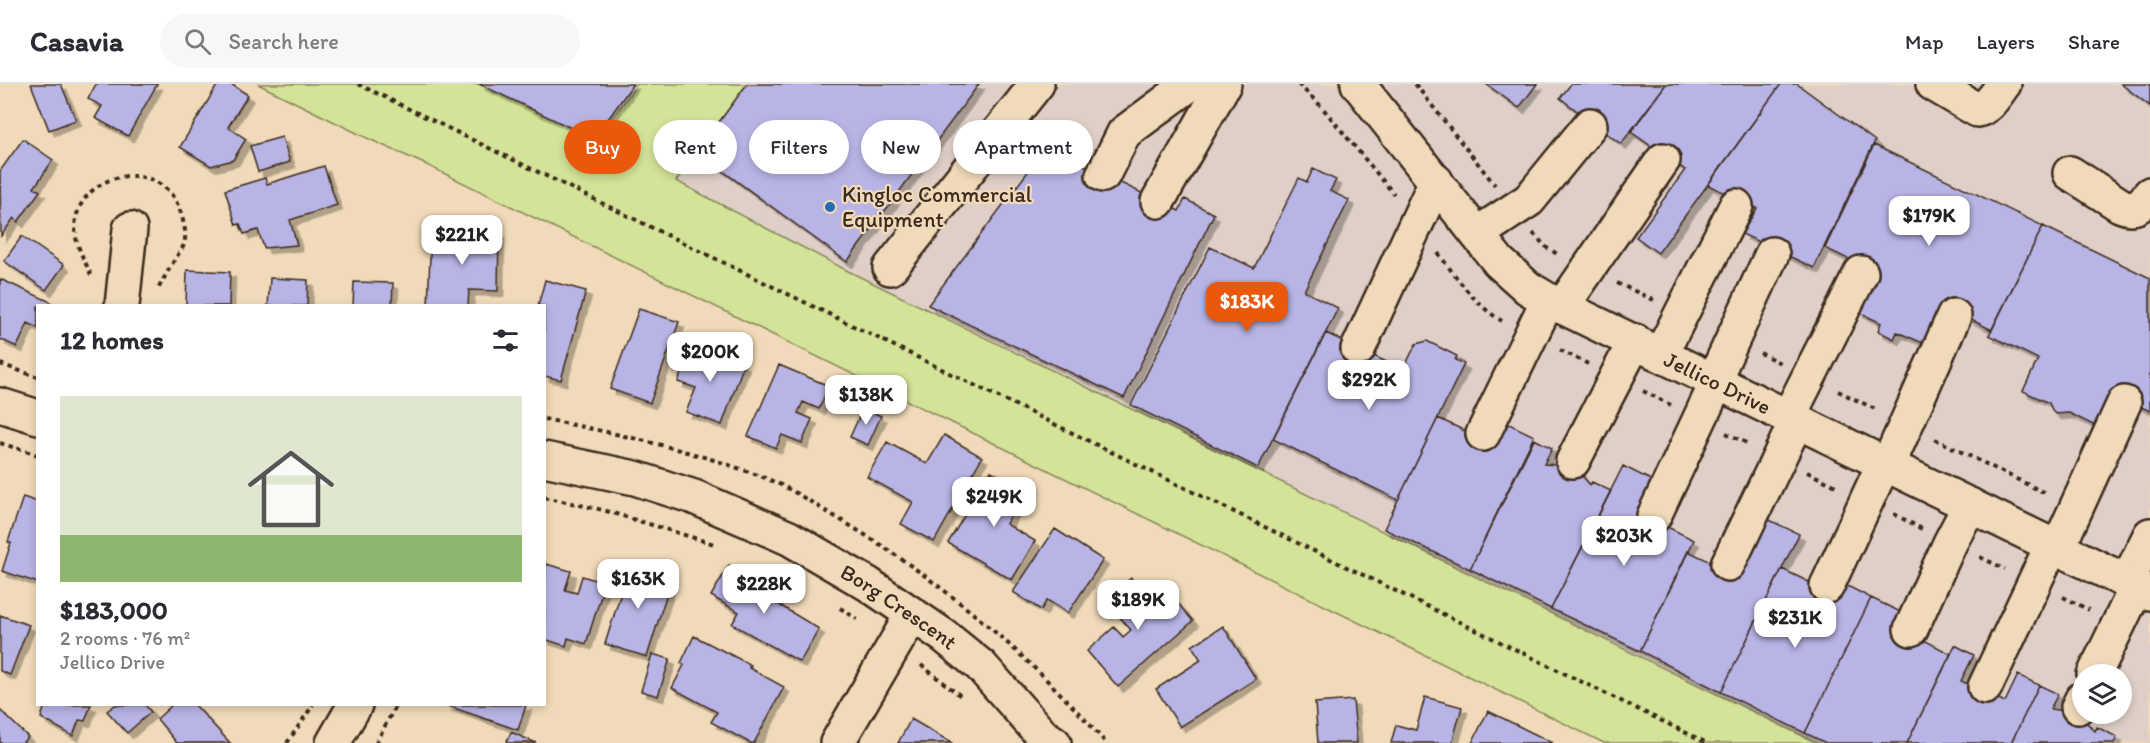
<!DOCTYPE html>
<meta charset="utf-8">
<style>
:root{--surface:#fff;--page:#f7f7f7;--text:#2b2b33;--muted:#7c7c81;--line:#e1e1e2;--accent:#ea580c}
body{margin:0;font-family:Itim,sans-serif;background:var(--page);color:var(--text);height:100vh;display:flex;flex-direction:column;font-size:22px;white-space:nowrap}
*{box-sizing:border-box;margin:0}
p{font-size:20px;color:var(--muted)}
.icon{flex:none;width:33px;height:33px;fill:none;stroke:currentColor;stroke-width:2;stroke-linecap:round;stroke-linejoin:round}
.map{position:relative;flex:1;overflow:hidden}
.details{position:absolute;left:36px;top:220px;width:510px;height:402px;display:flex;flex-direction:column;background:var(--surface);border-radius:0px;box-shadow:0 3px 9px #0003}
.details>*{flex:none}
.guide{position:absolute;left:564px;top:36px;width:570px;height:54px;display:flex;gap:12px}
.buttons{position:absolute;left:2072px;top:580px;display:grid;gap:12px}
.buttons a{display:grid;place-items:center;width:60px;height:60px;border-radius:50%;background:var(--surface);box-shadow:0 3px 9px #0003;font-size:30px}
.price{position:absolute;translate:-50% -51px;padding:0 14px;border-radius:12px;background:#fff;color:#222;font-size:20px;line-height:39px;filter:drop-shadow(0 2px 3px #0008)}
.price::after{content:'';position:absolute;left:50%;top:36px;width:18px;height:14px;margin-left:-9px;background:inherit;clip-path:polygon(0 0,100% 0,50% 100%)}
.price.selected{background:var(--accent);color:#fff}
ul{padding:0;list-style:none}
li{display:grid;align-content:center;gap:12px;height:318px;padding:0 24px}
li+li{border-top:2px solid var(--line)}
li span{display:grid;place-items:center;height:186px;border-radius:0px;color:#555}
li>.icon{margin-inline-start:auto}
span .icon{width:108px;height:108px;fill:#fffc;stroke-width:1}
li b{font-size:26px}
h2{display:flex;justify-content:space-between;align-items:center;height:72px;padding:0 24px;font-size:26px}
.pill{padding:0 21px;border-radius:27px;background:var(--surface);box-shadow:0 3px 9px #0003;font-size:21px;line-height:54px}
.pill.selected{background:var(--accent);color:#fff}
header{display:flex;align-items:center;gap:36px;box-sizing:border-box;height:84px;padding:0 30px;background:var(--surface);border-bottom:2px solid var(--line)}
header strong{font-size:28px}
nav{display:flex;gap:33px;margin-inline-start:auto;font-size:21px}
.search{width:420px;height:54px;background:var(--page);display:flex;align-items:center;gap:15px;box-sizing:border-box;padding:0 21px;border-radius:33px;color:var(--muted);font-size:22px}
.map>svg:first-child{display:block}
.built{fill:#dfcfc6;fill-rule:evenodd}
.green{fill:#d3e397;stroke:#87865a;stroke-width:1.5}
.building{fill:#b8b4e5;stroke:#3b2a1e;stroke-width:1.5;filter:url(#shadow)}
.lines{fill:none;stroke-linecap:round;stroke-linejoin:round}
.minor-casing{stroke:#3b2a1e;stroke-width:38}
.path{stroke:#3b2a1e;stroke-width:4;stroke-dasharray:4.5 4.5;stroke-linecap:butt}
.minor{stroke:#f0dab9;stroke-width:33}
.poi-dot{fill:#1f6fb2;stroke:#f0dab9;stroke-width:2}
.labels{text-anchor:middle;stroke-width:4.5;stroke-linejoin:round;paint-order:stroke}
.poi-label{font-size:22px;fill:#3b2a1e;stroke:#f0dab9;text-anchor:start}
.street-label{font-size:22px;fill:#3b2a1e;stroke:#f0dab9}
</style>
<header>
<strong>Casavia</strong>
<div class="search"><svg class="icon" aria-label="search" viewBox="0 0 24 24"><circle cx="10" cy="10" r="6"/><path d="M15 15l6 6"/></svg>Search here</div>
<nav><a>Map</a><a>Layers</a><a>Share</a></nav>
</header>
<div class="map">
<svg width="2150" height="659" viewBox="0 0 2150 659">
<defs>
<filter id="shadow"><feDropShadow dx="5.5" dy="5.5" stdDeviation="0" flood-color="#0004"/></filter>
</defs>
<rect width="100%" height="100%" fill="#f0dab9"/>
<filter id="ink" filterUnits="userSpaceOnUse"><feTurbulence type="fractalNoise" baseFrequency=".0167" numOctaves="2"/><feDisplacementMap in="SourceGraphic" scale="12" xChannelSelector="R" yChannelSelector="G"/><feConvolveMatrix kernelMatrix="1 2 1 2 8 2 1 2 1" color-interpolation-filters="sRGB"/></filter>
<g filter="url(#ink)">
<!-- built -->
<path class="built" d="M481 0H2150V659H1817L848 187 597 56ZM2082 591H2121V630H2082Z"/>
<!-- green -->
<path class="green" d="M258 0H481L597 56 637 0H747L676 97 848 187 1817 659H1604L429 82 369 55Z"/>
<!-- building -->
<path class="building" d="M31 0H61L76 36 49 46Z
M96 0H157L128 52 95 34 102 22 88 15Z
M218 0H231L248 11 228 43 246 55 233 76 211 82 180 63Z
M479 0H633L594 55Z
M747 0H979L847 178 697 68Z
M1486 0H1537L1519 24Z
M1571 0H1666L1621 60 1560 14Z
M1666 0H1781L1658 169 1636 153 1685 86 1631 48Z
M1781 0H1797L1875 57 1814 184 1742 150 1757 124 1708 101Z
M2121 0H2150V22Z
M1059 46 1085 65 1077 78 1179 127 1185 115 1214 130 1124 314 928 221Z
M282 53 290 78 258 88 250 62Z
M23 55 53 76 34 104 40 107 18 138 14 134 1 152 0 87Z
M1874 61 2043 142 1992 246 1941 221 1923 259 1897 248 1894 255 1878 247 1881 239 1858 228 1877 189 1825 164Z
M324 82 337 121 290 136 297 161 264 164 258 146 244 150 240 140 236 141 225 106 265 94 267 100Z
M1313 85 1336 96 1330 107 1349 116 1304 207 1338 224 1258 384 1131 321 1210 163 1254 184 1299 94 1307 98Z
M2043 142 2150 194V327L2111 309 2095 342 2069 329 2056 330 2053 328 2049 319 2023 307 2038 275 1989 251Z
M431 146 499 148 498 207 469 206 468 222H428Z
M22 152 64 181 46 206 4 177Z
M187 186 230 188 229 222H186Z
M270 194 308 196 307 222H268Z
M0 195 51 218 49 222H38V244L28 239 17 263 0 255Z
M545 196 586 207 561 296 544 292V222H538Z
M354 198 393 199 392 222H353Z
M639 225 679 238 650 319 610 305Z
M1326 249 1403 286 1416 260 1427 257 1457 272 1455 276 1464 280 1398 416 1273 355Z
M691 261 744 280 722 341 686 328 696 304 678 298Z
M779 281 829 302 819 325 803 318 798 329 812 335 802 359 782 351 776 364 748 352Z
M863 324 881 332 868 361 850 353Z
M1438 334 1494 361 1505 338 1534 352 1470 485 1384 445Z
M944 351 982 373 934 458 901 440 913 418 867 393 887 358 927 380Z
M1534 355 1552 364 1544 380 1574 382 1590 401 1592 398 1611 407 1551 525 1470 485Z
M1623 382 1653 397 1637 428 1694 456 1640 567 1551 525Z
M991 387 1025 407 1006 440 1035 457 1012 496 948 459Z
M23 413 38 418V499L2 487 11 459 8 458Z
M1763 433 1799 450 1721 608 1640 567 1688 467 1736 490Z
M1055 445 1103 476 1068 529 1047 516 1041 526 1013 508Z
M546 480 571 487 565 506 577 509 582 492 605 499 586 560 568 554 566 562 544 555Z
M630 480 672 493 647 573 605 560Z
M729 481 762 500 760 503 779 514 776 519 819 545 800 578 732 540 739 528 711 512Z
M1782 485 1834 510 1840 498 1871 514 1805 649 1721 608Z
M1131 494 1155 520 1168 508 1193 537 1118 603 1087 567 1114 543 1123 553 1131 546 1105 516Z
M1871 514 1905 530 1899 543 1951 570 1907 659H1826L1805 649Z
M0 531 29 541 10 591 0 587Z
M1223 542 1256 595 1180 643 1156 605 1201 576 1192 562Z
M694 552 751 581 749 584 784 603 754 659H750L711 638 717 628 672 604 684 581 681 579Z
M1955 561 1974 571 1961 597 2005 618 2018 591 2039 601 2011 659H1907Z
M652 570 670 575 658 612 641 607Z
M2039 601 2058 610 2050 625 2077 629 2095 647 2097 643 2117 653 2114 659H2011Z
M1425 613 1462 623 1452 659H1391L1396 641 1416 646Z
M1353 616 1357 659H1318L1315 619Z
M45 621H91L85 637 79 636 73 652 41 634Z
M115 621H145L151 628 127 649 107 627Z
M172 621H195L230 659H177L157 635Z
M445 621H526L518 646Z
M0 626 28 653 22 659H0Z
M1488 627 1553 659H1472Z
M911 635 952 659H898Z
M511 648 536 659H506Z"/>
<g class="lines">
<!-- minor casing -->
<g class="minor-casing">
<g id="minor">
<path id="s1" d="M1358 0 1499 178 1528 204 1548 216 2150 509"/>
<path d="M1933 0 1977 26C1989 24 1996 10 2004 0"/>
<path d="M2070 89 2120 121C2136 128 2140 122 2150 110"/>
<path d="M1103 91 1124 49 1190 0"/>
<path d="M1158 117 1224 0"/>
<path d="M1477 150 1529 116 1590 41"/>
<path d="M890 184 1037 0"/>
<path d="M122 222 130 145"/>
<path d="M1562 223 1663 76"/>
<path d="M1358 265 1436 97"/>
<path d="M1661 270 1736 122"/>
<path d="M1714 296 1772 170"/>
<path d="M0 321 38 333"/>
<path d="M1789 332 1861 189"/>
<path d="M1483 350 1548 216"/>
<path id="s2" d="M544 375 635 394 694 413 789 454 868 500 944 552 981 582 1042 651 1054 659"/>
<path d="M1573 377 1635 257"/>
<path d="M1888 381 1954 232"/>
<path d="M1654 432 1717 298"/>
<path d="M2058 464 2124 319"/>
<path d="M1728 480 1797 336"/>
<path d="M2127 498 2150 451"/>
<path d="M1827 502 1884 379"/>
<path d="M1911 545 1950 459 1970 421"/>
<path d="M2094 591 2137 502"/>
<path d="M1985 603 2052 461"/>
<path d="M2078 623 2082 615"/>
<path d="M333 659 355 621"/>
<path d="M837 659 912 531"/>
</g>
</g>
<!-- path -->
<path class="path" d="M358 0 1707 659
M1298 0 1321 22 1394 110
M1415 0 1495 101
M1533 149 1547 164 1559 171
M1438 169C1457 194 1475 221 1502 237
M91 191C86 179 78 166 76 153 65 91 164 63 182 133 184 140 186 148 185 155 184 165 179 168 175 175 169 185 163 196 157 207
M1617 199 1654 216
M1560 266 1588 280
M1760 269 1780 279
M0 280 38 293
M1643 307 1671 321
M1838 307 1877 326
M544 335C615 349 692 366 760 392 788 402 813 420 839 435 940 495 1029 571 1106 659
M1726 349 1749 360
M1935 355 2047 410
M0 359 38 371
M1807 388 1838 403
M544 413 603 426 714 460
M1894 430 1922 445
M1980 473 2005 485
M2063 513 2089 526
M840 524 857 535
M921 581 962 613
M287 659 313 621
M376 659 396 621"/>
<!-- minor -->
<use href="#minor" class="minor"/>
</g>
</g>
<!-- markers -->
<circle class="poi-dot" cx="830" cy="123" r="6"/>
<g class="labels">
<!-- poi labels -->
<g class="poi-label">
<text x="842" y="118">Kingloc Commercial<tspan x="842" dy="25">Equipment</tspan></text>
</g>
<!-- street labels -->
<g class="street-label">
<text dy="8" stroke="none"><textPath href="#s1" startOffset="478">Jellico Drive</textPath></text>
<text dy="8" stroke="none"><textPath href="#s2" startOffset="388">Borg Crescent</textPath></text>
</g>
</g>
</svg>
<div class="buttons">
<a><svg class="icon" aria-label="layers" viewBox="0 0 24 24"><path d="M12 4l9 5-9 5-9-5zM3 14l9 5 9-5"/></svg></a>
</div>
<b class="price" style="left:1929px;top:163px">$179K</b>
<b class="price" style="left:462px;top:182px">$221K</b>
<b class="price selected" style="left:1247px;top:249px">$183K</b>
<b class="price" style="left:710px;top:299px">$200K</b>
<b class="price" style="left:1369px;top:327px">$292K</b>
<b class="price" style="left:866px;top:342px">$138K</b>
<b class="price" style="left:994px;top:444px">$249K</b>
<b class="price" style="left:1624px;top:483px">$203K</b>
<b class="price" style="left:638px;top:526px">$163K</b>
<b class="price" style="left:764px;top:531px">$228K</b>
<b class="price" style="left:1138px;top:547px">$189K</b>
<b class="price" style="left:1795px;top:565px">$231K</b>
<div class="guide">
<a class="pill selected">Buy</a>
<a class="pill">Rent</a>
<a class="pill">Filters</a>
<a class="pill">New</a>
<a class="pill">Apartment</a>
</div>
<section class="details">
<h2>12 homes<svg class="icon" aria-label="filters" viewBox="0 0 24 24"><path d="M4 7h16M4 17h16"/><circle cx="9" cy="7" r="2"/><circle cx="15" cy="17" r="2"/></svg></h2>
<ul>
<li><span style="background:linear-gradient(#dfe7d0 75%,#8fb573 0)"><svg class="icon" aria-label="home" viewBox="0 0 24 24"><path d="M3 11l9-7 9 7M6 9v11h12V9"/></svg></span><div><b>$183,000</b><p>2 rooms · 76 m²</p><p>Jellico Drive</p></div></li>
</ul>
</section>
</div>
